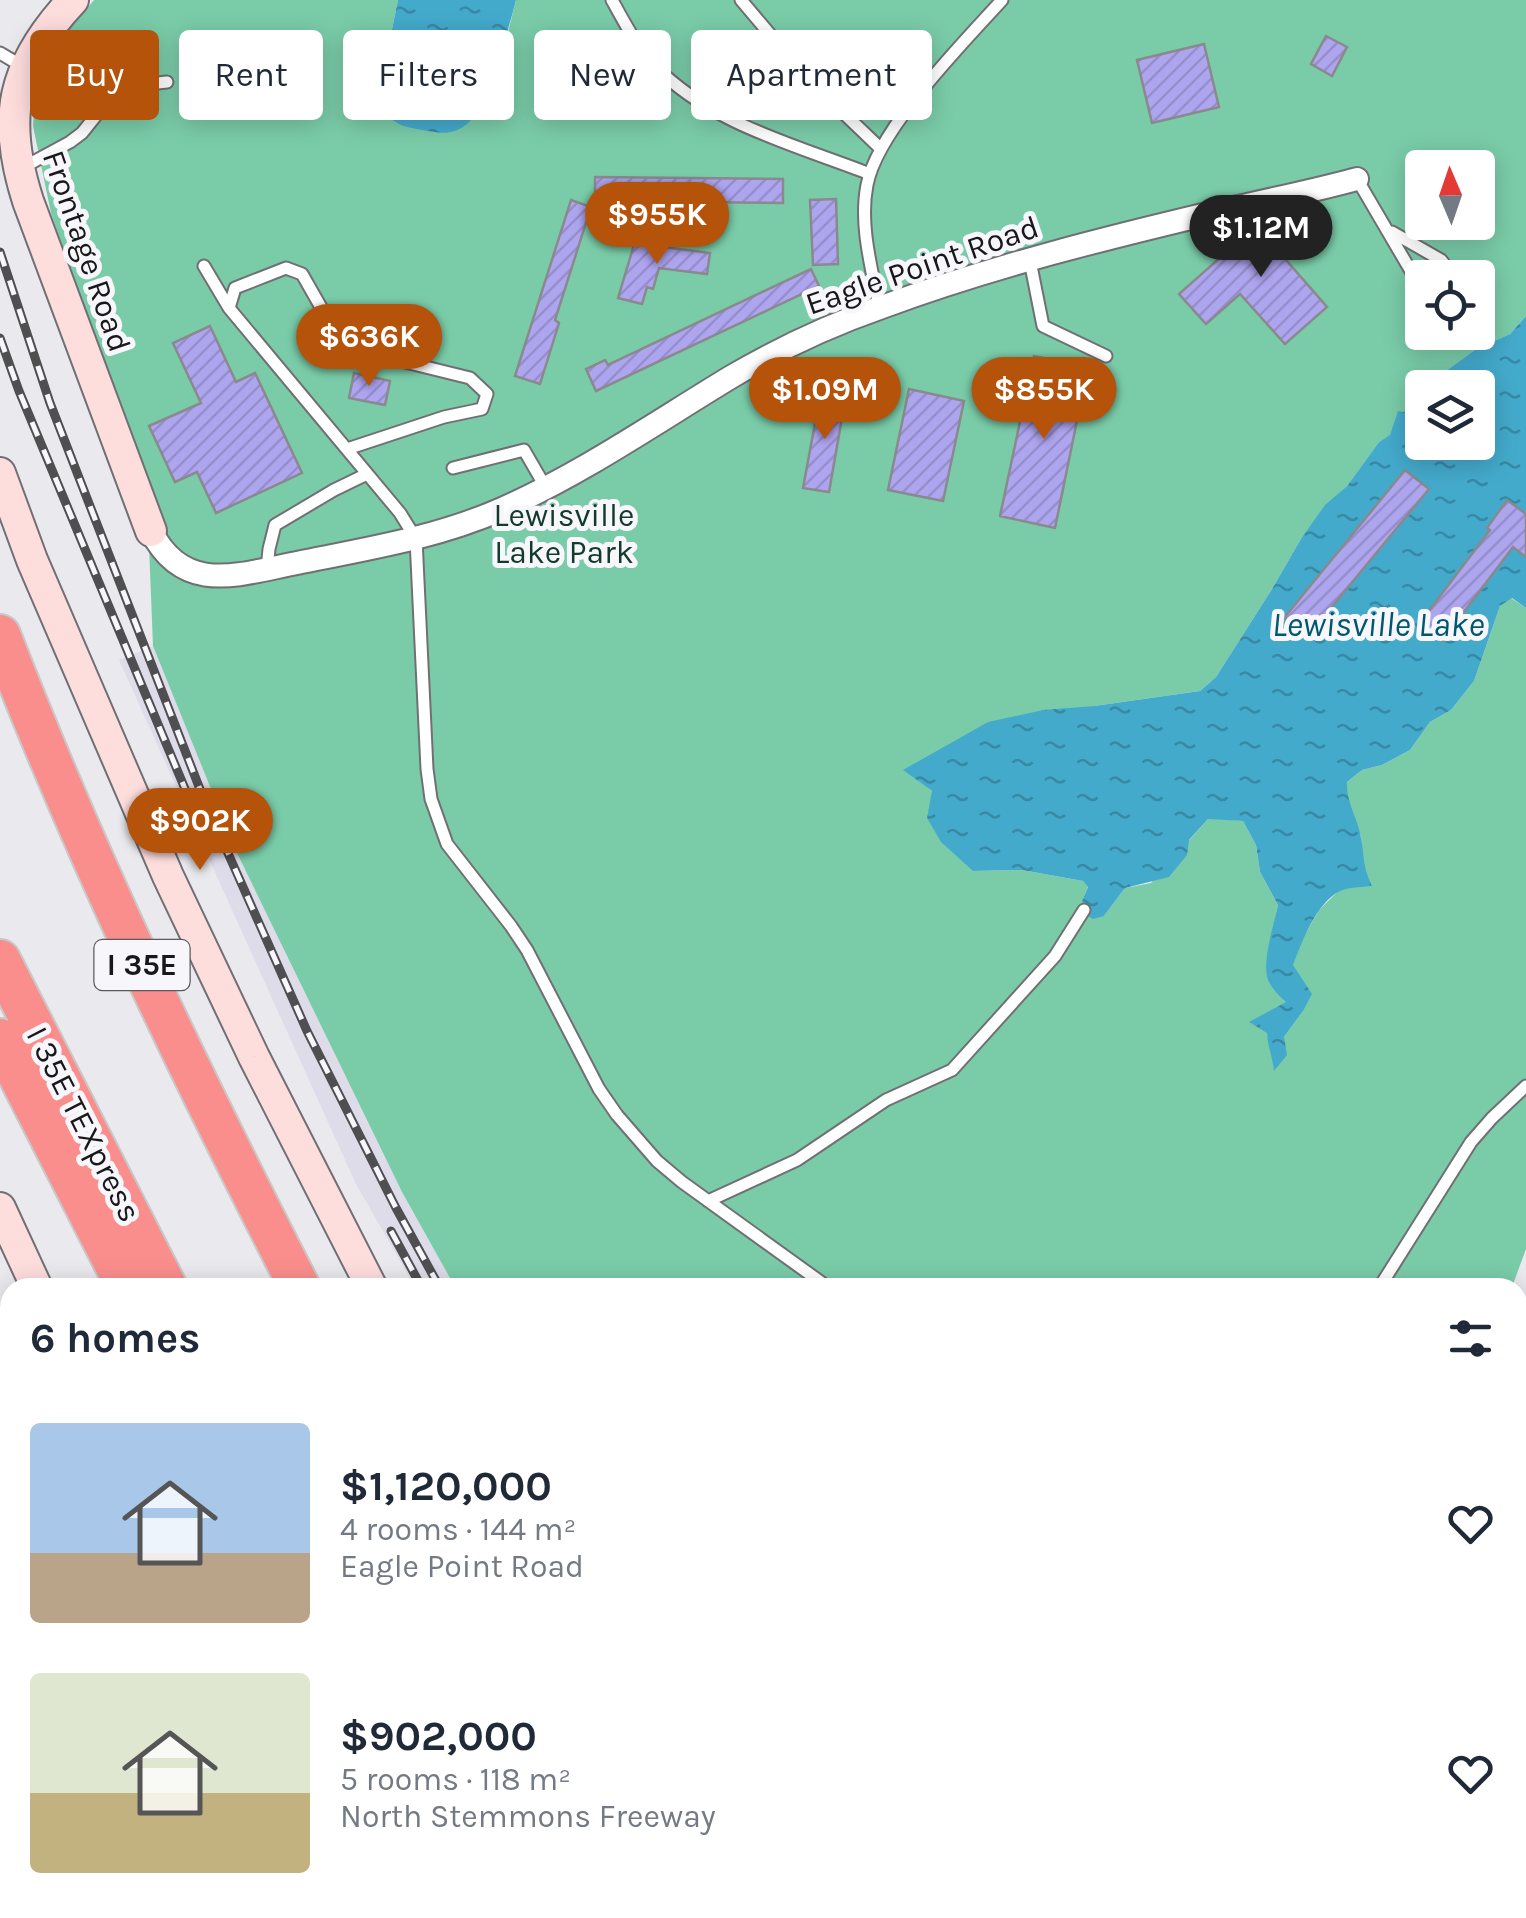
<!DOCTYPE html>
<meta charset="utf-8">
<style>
:root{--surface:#fff;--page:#f2f2f3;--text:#1f2937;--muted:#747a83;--accent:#b45309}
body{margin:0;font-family:Karla,sans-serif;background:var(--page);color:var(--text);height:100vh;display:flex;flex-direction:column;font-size:38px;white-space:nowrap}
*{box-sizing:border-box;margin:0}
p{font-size:32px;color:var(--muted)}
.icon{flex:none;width:55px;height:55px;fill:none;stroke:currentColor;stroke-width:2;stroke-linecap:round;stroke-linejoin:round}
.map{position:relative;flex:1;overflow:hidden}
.panel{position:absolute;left:0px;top:1278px;width:1528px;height:642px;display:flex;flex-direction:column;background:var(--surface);border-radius:30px 30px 0 0;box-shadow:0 5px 25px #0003}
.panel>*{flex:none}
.top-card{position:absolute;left:30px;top:30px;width:1000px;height:90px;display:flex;gap:20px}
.needle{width:65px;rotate:358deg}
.buttons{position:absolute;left:1405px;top:150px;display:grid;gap:20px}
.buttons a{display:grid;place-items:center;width:90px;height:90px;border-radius:10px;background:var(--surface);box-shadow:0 5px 25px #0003;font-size:50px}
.price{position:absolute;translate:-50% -85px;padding:0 22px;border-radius:35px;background:var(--accent);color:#fff;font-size:32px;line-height:65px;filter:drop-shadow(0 2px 5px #0008)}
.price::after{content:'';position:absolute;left:50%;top:60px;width:30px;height:22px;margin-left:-15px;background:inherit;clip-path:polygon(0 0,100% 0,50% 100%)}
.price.current{background:#222;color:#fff}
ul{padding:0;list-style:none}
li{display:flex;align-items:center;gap:30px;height:250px;padding:0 30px}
li span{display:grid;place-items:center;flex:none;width:280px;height:200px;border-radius:10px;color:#555}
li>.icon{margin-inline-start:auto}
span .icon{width:120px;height:120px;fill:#fffc;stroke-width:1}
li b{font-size:42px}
h2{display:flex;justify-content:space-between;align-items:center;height:120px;padding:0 30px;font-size:42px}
.tag{padding:0 35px;border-radius:10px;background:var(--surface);box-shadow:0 5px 25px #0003;font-size:35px;line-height:90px}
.tag.current{background:var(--accent);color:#fff}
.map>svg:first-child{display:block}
.built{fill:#dddce8}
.green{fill:#7acca9;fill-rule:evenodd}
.water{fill:url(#water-ripples);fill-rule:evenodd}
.building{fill:url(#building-hatch);stroke:#8a898d;stroke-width:2.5}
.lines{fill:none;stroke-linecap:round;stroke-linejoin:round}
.lane-casing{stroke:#707074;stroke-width:15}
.street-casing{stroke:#707074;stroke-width:26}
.secondary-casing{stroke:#707074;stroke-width:34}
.highway-casing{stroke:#c8c8c8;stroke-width:44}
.lane{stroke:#fff;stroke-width:11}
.street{stroke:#fff;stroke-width:22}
.secondary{stroke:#fedddd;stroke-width:30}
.highway{stroke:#fa8e8d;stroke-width:40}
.rail-casing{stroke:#4f4f52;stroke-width:9}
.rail{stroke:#f7f6fb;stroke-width:5;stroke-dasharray:15;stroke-linecap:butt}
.labels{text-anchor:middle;stroke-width:10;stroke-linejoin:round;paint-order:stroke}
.shield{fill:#f7f6fb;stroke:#5b5b5e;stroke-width:2.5}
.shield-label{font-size:30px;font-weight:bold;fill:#18181a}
.street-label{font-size:32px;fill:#18181a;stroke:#f7f6fb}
.park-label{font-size:32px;fill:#123b2b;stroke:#f7f6fb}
.water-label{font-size:35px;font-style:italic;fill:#005870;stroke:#f7f6fb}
</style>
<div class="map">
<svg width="1526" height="1918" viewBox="0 0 1526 1918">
<defs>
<pattern id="water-ripples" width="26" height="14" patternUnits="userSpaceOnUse" patternTransform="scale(2.5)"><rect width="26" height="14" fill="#4ac"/><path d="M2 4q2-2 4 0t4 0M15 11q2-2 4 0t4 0" fill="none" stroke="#3889a5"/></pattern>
<pattern id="building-hatch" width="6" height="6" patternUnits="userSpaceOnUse" patternTransform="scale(2.5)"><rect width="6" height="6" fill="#aea5ef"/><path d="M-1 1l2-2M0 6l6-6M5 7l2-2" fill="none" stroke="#958dcc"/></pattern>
</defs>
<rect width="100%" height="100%" fill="#e9e9ee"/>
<!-- built -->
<path class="built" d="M153 646 237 853 402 1192 455 1287H415L356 1184 119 660Z
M1518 1908H1526V1918H1278L1280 1911 1518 1910Z"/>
<!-- green -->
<path class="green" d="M94 0H398L381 83 506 40 516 0H1526V316L1510 334 1476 349 1439 376 1418 380 1422 385 1404 412H1398L1391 435 1379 442 1347 486 1325 506 1302 537 1272 589 1216 677 1200 691 1094 706 949 746 904 770 932 791 973 871 1022 870 1083 881 1088 886 1082 902 1086 915 1104 916 1125 888 1151 883 1209 818 1243 821 1256 845 1260 872 1278 905 1269 948 1287 1002C1281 1011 1269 1024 1267 1034 1267 1037 1274 1065 1275 1070L1284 1037 1303 1011 1292 965 1302 940 1319 910 1363 867 1361 837 1346 795 1347 782 1362 770 1382 765 1410 750 1430 722 1451 710 1474 681 1500 606 1511 598 1526 608V1249L1512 1287H455L402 1192 237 853 153 646 147 495 51 213 33 126 35 98 55 47ZM1422 168H1478V222H1422ZM1422 278H1478V332H1422Z
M831 1910H1280L1278 1918H836Z"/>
<!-- water -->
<path class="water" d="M398 0H516C510 25 485 110 467 124 452 136 439 133 422 130 400 126 398 125 381 111V83Z
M1526 316V608L1512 598 1500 606 1474 681 1451 710 1430 722 1410 750 1382 765 1362 770 1347 782C1346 803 1358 818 1361 838 1365 859 1362 864 1372 886 1363 887 1348 887 1340 891 1316 903 1302 942 1293 965L1312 994 1303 1011 1284 1037 1287 1055 1274 1071C1273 1058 1267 1045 1267 1033L1249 1022 1286 1002C1279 996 1270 987 1267 977 1263 958 1274 924 1278 905L1260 872 1256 845 1243 821 1208 819 1189 840 1187 855 1169 877 1125 888 1104 916 1093 919 1086 915 1082 901 1088 887 1083 881 1022 870 973 871 941 842 927 818 932 791 903 770 988 722 1043 710 1094 706 1200 691 1216 677 1272 589 1302 537 1325 505 1347 486 1379 442 1390 435 1398 411 1404 412 1422 385 1418 379 1439 376 1476 349 1510 334ZM1422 388H1478V442H1422Z"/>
<!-- building -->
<path class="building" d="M1326 36 1347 47 1332 76 1311 64Z
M1204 44 1219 107 1152 123 1137 60Z
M595 177 783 179V203L595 201Z
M836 199 838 264 813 265 810 200Z
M571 200 591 207 555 320 559 323 540 384 515 376Z
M1304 208 1317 221 1280 253 1327 307 1285 344 1240 294 1206 324 1179 294 1231 248 1237 254 1286 212Z
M636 238 671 248 710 253 707 274 659 268 653 289 647 287 642 304 618 298Z
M811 269 819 286 596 391 586 369 605 360 608 365Z
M210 326 236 382 255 373 302 473 216 513 197 472 175 482 149 426 201 403 173 343Z
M1034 356 1088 367 1055 528 1000 516Z
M354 373 390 381 385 405 349 398Z
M909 389 964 401 943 501 888 490Z
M821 391 846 395 829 492 803 488Z
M1405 470 1429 489 1307 637 1284 618Z
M1507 500 1526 514V557L1513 547 1442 641 1419 624 1490 530 1487 528Z"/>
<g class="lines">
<!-- lane casing -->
<g class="lane-casing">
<path id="lane" d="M612 0C624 22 637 47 655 66 711 124 796 145 870 174
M741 0 806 77 881 149
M0 53 22 66
M22 168 70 142 82 133 114 93 130 86 167 82
M1357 179 1422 290
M1392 232 1441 260 1455 278
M1030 261 1043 326 1106 356
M204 266 229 308
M879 307C872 269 859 225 867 185 877 130 963 43 1002 0
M347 449 444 417 482 409 487 394 470 378 401 361 347 353 302 274 286 268 235 288 229 308 400 513 416 539 427 769 431 799 447 844 511 926 527 950 599 1089 617 1115 657 1161 682 1182 829 1288
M453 468 524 450 546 488
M267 569 269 549 275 525 334 490 367 474
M708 1201 797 1160 886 1100 952 1070 1055 956 1084 910
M1379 1288 1471 1142 1492 1118 1526 1086
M0 1753 10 1752
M0 1800 10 1799
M190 1910 195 1918"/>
</g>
<!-- street casing -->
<g class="street-casing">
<path id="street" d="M151 531C184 596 239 574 297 563 366 549 436 538 502 509 583 473 655 423 731 377 779 349 830 325 882 307 993 266 1110 237 1224 210 1269 200 1313 191 1357 179
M1518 1613 1526 1590
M1518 1787H1526"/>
</g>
<!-- secondary casing -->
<g class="secondary-casing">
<path id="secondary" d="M73 0C12 65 1 117 28 201L151 531
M0 473 32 560 168 876 254 1057 372 1288
M0 1208 37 1288
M410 1910 415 1918
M746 1910 751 1918"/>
</g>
<!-- highway casing -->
<g class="highway-casing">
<path id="highway" d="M0 635C86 858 191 1075 300 1288
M0 960 167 1288
M0 1039 127 1288
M481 1910 487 1918
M548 1910 554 1918
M700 1910 709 1918"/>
</g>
<!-- lane -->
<use href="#lane" class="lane"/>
<!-- street -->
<use href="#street" class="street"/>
<!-- secondary -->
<use href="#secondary" class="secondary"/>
<!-- highway -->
<use href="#highway" class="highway"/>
<!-- rail casing -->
<g class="rail-casing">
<path id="rail" d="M0 252 50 403 203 797 307 1031 396 1208 440 1288
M0 338 19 391 188 796
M391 1231 422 1288
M804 1910 809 1918"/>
</g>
<!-- rail -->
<use href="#rail" class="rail"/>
</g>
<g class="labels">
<!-- shield labels -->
<rect class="shield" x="94.5" y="940" width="95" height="50" rx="8"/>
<g class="shield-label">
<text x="142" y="975">I 35E</text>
</g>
<!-- street labels -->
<g class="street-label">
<text transform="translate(87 251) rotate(71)" y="11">Frontage Road</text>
<text transform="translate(922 265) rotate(-19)" y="11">Eagle Point Road</text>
<text transform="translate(84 1124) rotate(63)" y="11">I 35E TEXpress</text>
</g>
<!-- park labels -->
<g class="park-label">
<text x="564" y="526">Lewisville<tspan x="564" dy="37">Lake Park</tspan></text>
</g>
<!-- water labels -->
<g class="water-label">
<text x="1378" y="636">Lewisville Lake</text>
</g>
</g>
</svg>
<div class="buttons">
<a><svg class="needle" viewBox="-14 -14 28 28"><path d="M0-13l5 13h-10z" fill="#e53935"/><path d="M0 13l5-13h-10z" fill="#747a83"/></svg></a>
<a><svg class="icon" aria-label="locate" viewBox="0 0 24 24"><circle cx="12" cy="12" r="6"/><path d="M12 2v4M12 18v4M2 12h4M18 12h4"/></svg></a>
<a><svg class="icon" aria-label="layers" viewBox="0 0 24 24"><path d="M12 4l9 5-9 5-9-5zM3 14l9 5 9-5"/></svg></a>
</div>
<b class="price" style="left:657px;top:267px">$955K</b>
<b class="price current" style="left:1261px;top:280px">$1.12M</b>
<b class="price" style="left:369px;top:389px">$636K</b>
<b class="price" style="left:825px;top:442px">$1.09M</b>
<b class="price" style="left:1044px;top:442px">$855K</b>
<b class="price" style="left:200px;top:873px">$902K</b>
<div class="top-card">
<a class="tag current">Buy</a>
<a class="tag">Rent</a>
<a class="tag">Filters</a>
<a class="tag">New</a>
<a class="tag">Apartment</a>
</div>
<section class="panel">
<h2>6 homes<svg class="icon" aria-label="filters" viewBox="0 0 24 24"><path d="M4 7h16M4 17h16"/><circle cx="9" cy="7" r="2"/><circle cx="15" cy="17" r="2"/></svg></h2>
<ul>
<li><span style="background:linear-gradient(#a9c7e8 65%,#b9a48a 0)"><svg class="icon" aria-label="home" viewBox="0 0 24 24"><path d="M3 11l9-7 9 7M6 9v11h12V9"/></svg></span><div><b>$1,120,000</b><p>4 rooms · 144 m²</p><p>Eagle Point Road</p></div><svg class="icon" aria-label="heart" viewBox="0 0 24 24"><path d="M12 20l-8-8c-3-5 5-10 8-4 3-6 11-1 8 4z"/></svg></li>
<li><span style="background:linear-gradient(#dfe7d0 60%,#c2b280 0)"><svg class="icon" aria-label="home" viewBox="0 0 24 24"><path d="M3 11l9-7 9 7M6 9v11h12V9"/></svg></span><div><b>$902,000</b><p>5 rooms · 118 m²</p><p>North Stemmons Freeway</p></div><svg class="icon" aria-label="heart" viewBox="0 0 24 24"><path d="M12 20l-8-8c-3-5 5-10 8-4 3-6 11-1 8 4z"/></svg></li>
</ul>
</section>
</div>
